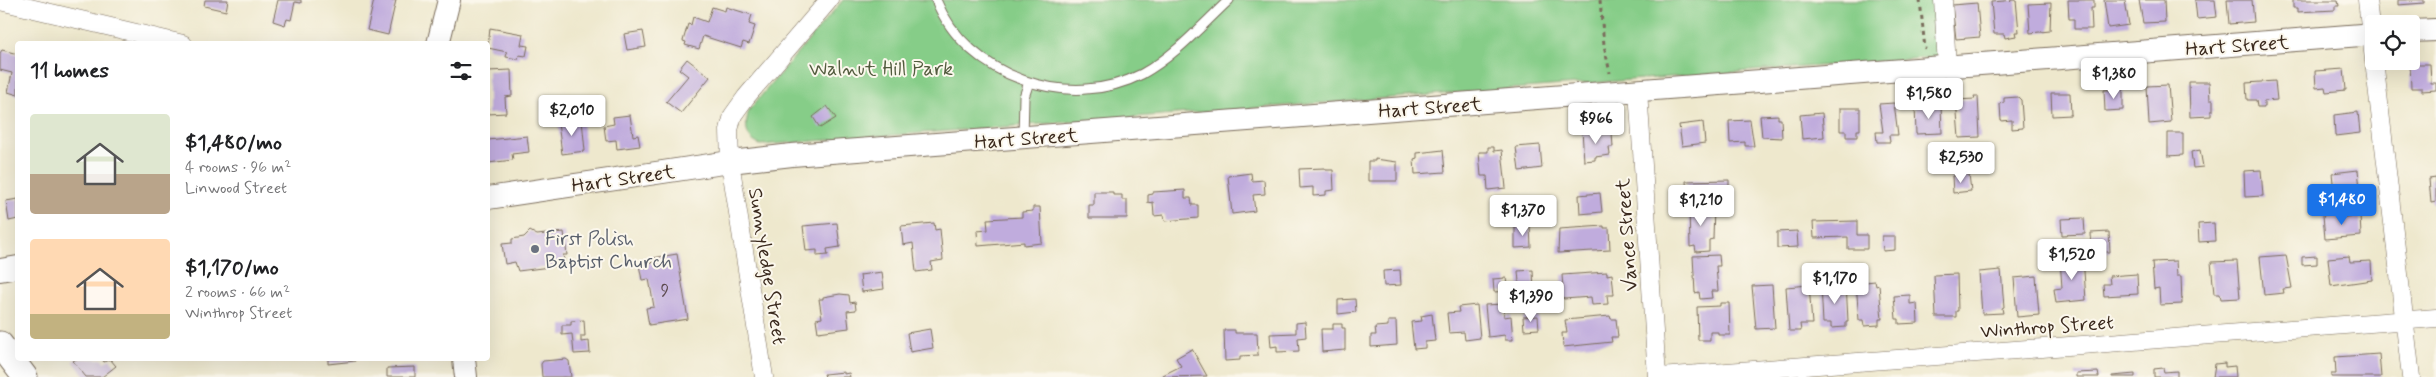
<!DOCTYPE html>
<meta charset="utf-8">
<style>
:root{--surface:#fff;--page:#f6f6f6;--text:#202124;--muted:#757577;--accent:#1a73e8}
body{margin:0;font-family:Mynerve,sans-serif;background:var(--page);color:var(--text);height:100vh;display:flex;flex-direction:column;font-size:19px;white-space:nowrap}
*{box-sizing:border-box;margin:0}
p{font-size:16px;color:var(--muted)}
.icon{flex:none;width:28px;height:28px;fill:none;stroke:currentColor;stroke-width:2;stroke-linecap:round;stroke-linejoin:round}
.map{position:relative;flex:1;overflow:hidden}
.details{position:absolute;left:15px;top:41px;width:475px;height:320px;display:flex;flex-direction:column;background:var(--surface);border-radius:5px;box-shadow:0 5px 20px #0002}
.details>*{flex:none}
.tools{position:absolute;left:2365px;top:15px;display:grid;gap:10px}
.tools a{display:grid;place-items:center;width:55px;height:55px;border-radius:5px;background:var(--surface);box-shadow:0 5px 20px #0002;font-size:25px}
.price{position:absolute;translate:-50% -42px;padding:0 11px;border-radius:5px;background:#fff;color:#222;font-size:16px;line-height:32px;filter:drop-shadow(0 1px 2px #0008)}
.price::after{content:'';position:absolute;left:50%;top:30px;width:15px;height:11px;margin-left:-8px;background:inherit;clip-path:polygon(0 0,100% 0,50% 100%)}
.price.selected{background:var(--accent);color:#fff}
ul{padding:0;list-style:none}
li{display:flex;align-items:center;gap:15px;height:125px;padding:0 15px}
li span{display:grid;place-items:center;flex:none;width:140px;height:100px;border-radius:5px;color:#555}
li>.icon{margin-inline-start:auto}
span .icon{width:60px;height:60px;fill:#fffc;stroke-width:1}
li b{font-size:21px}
h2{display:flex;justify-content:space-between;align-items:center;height:60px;padding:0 15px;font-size:21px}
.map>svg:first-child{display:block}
.green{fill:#86cd88;stroke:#607c53}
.building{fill:#c0acdd}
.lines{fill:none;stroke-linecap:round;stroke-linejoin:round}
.service-casing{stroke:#7a6c5b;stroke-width:11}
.minor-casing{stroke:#7a6c5b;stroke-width:19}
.tertiary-casing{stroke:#7a6c5b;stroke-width:24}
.secondary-casing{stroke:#7a6c5b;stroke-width:27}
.path{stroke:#7a6c5b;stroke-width:3;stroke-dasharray:4 4;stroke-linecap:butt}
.service{stroke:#fff;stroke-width:9}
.minor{stroke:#fff;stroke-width:18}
.tertiary{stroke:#fff;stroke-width:22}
.secondary{stroke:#fff;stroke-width:25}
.worship-dot{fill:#6b7280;stroke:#fbf7ec;stroke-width:2}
.labels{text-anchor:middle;stroke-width:4;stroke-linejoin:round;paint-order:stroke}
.number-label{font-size:18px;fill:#5c4a4e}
.street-label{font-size:20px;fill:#3b2a1e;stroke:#fbf7ec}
.park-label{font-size:20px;fill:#525b3e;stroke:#fbf7ec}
.worship-label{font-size:20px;fill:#5b616d;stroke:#fbf7ec;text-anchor:start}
</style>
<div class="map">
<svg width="2436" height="377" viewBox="0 0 2436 377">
<rect width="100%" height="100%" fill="#fbf7ec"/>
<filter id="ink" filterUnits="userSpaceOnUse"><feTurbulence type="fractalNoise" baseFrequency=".02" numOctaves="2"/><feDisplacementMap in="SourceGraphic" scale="10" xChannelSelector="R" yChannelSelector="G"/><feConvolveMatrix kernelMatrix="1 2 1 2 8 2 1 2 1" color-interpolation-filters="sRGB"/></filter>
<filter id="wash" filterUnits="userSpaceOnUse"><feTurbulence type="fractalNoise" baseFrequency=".0096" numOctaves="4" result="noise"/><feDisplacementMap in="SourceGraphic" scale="20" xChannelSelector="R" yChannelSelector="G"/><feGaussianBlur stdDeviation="1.12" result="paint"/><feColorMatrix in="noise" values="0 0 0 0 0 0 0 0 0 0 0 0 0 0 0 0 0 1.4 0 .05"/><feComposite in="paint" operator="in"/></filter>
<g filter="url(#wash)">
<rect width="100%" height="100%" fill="#eee8cd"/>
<!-- green -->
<path class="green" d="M843 0H1938V57L760 145C744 138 745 125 749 110Z"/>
<g id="blocks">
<!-- building -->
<path class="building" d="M205 0H228L226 11 204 6Z
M278 0H301V3L295 2 291 20 287 19 285 25 273 21Z
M374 0H396L388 35 367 30Z
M2016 0 2019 32H2015L2016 36 2005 38 2004 34H1994L1991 2Z
M2068 0H2094V8H2091L2092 29H2074V19H2069Z
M2104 0H2125L2129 25 2108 28Z
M2139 0H2164L2165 22 2143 23Z
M2195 0H2215L2217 17 2197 19Z
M2227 0H2252L2254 22 2229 24Z
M2293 0H2338L2339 6H2335V10L2297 12V8H2293Z
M2398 0H2424V3L2398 5Z
M1977 3 1980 37 1956 39 1952 5Z
M2051 3 2050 31 2030 33 2028 4Z
M712 7 725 11 726 7 752 15 749 24 755 26 749 44 743 42 741 48 703 36 699 49 685 45 686 42 683 41 688 24 691 25 693 17 707 22Z
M490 28 523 34 521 45 528 46 526 56 519 55 518 59 506 57 507 52 488 48Z
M643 31 646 47 627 50 624 34Z
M2 50 18 54V95L8 92 12 73 0 70V53Z
M687 59 710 77 681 113 666 102 688 76 679 69Z
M2410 64H2430L2431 83H2436V90L2422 91V88H2411Z
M2344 69 2346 90 2326 92 2325 87 2316 88 2315 71Z
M511 70 512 96 505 97 506 113 488 114V71Z
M2275 81 2277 100 2264 101V107H2257L2256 100H2247L2246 83Z
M2189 82H2209L2210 100H2213V111H2211V116L2190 117Z
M2168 85 2171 122 2149 124 2147 86Z
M2123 89V110L2105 111 2104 90Z
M2051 93H2070L2071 115 2052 116Z
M1974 96H1978L1980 137 1959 138 1956 100 1975 99Z
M2018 97 2021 100 2023 128 2012 129V120L2001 121 2000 104 2004 103V98Z
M1894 103 1898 135H1889L1890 142H1877L1876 132H1883L1879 104Z
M1941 105 1942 133 1916 134 1915 106Z
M827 106 836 118 820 128 813 117Z
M1840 108H1860V130H1857V137H1846V131H1840Z
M2358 112 2360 133 2335 136 2334 115Z
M1822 113 1824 137 1802 139 1800 115Z
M630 115 633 136 638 135 640 146 617 149 616 140 606 141 604 126 614 124 613 117Z
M1778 115V119H1781L1782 138 1762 137 1760 116Z
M582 120 585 151 562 154 558 123Z
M1750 120 1754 146H1745V142L1730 143 1729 121Z
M1703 122 1705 143 1682 146 1679 125Z
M1594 129V134L1612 133 1613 147H1609L1610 155 1595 157V160L1584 161 1582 130Z
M2168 133H2183V155L2168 156Z
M527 136 529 152 512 154 513 160 488 163V140Z
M1540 145 1542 168 1519 171 1516 147Z
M1488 147H1494V151L1502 150 1506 188 1488 190 1487 176H1481L1479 152H1488Z
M1443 150 1445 172 1415 174 1414 159 1417 158V153Z
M2200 150 2203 167 2193 168 2191 152Z
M1375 159 1397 162V181H1368V161H1375Z
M1325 168 1326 170H1333L1334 190 1326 191V195L1313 196V187L1300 188 1299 169Z
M2261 170 2263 196 2245 197 2244 171Z
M2358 170 2360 188H2352L2353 193 2339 195 2338 191 2334 192 2332 173Z
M1251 173 1252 181 1264 180 1265 194 1253 195 1255 211 1232 214 1228 176Z
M1969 174 1971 191 1953 193 1952 176Z
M2436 178V202L2431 203 2429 179Z
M1729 180V190H1724V197L1692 198V195H1687L1686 181Z
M1185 190V198H1191L1192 205H1198V218L1165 221 1164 215 1154 216 1153 202 1148 203V195L1153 194V192Z
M1094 192H1113V195H1122V200H1127V218H1089V205H1094Z
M1600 193 1602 212 1580 214 1579 195Z
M18 199V219L9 221 6 201Z
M1714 206 1713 239 1709 240V251L1696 252 1695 246 1690 247 1689 207Z
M1033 207H1040L1042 243 1024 245V242L978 246 977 231 988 230 987 219 1022 217V212L1033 211Z
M2344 213V217L2360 215 2361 236 2325 239 2323 215Z
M2084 218 2085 234 2062 235 2061 219Z
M1857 221V235H1867V249H1848V237L1814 238 1813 222Z
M837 223 840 247 827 249 828 255 817 256V250L806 251 803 226Z
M934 223 935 230 940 229 943 260 931 262 932 270 916 272 913 243 903 245 901 226Z
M2214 223 2215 241 2199 242 2198 224Z
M1530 226 1531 247 1515 248V227Z
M1604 226V228H1609L1610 250 1558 253 1559 229Z
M530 231 537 235 564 232 567 255H563L565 265 518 271 515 262 505 264 502 244 512 243V239L524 237Z
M1797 231 1798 247 1777 248V232Z
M2109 232 2110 252H2092L2091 233Z
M1882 236H1895V250L1883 251Z
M677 254 688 319 649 325 646 308 654 307 649 279 642 280 639 265 654 262 653 258Z
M1719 255 1720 266H1716L1718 291H1711L1712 298 1700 299 1699 292 1695 293 1693 256Z
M2286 255 2292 288 2283 289 2284 293 2264 295 2260 257Z
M2317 256V264L2302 265V257Z
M2349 256 2350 262 2371 261 2372 280 2331 286 2328 258Z
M2083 257 2086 300 2056 303 2054 289 2062 288 2060 259Z
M2176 261 2177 276H2181L2182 304 2160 305 2159 288 2154 289 2152 262Z
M2237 261 2240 298 2221 299 2220 294H2214L2211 262Z
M1400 270 1401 285 1384 286 1383 271Z
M1533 270 1534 293 1520 294 1518 271Z
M2001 270 2004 307 2002 308 2003 313 1982 314 1979 272Z
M882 272 884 289 862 292 860 275Z
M1607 272V275L1612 274 1614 295H1607L1608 304 1592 305 1591 297 1564 299 1559 296V288H1563L1562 275Z
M1957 274 1958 311H1956V317H1936L1934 275Z
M2137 274 2138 294 2104 296 2103 284H2110L2109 276Z
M2036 276 2039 315 2017 317 2014 278Z
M1506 278 1508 291 1494 292 1493 279Z
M1875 281 1876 286 1879 285 1882 319H1879V325L1864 326 1863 320H1859L1856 283Z
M1846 283 1848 321H1846V327L1831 328V323H1823L1821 285Z
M1772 285 1775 328 1756 329 1752 286Z
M1809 285 1812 324H1800L1801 331H1789L1786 287Z
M840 294 849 295 850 303 855 302 856 310 847 311 849 328 818 332 816 319 822 318 819 299H823V297Z
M1910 295V304L1917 303 1918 323 1899 324V319H1896L1894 296Z
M1355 299 1356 312 1338 314V300Z
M1720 303H1729L1730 335H1718V332H1710V340H1698L1697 307 1720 306Z
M1503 304 1504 317 1511 316 1513 340H1505V335L1488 337 1485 305Z
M1477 305 1480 338 1465 340 1464 332 1449 333 1447 313 1459 312 1458 307Z
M1432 314 1435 341 1425 342V348L1414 349 1411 322 1422 321 1421 316Z
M1538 316 1539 329 1524 330 1523 317Z
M1610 316 1611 319H1616L1618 337H1611L1612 342 1563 347 1562 333H1567L1565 320Z
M584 320 585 336H581V342L589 341 590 353 574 354 572 334 562 335V325H571V321Z
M1388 321H1396L1397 345 1371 347V335H1376L1375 327 1388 326Z
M1305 322 1306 337 1298 338 1299 351 1277 352V346L1271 347 1270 334 1296 333V323Z
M1333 324H1342V328H1345V350L1322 352 1321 329H1333Z
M930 329 933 348 910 352 907 333Z
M1224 330H1235V333H1257L1258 355 1240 356V360L1225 361Z
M1192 349 1207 376 1164 377 1163 375 1181 366 1176 358Z
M2379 354 2381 377H2331V374H2336L2335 357Z
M76 359H102L104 362 110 359 116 366 102 377H86L73 361Z
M328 359H355V361L328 364Z
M566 359 569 361 571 377H542L541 364 543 361Z
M2225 363V367L2235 366 2236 377H2213L2215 364Z
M415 367V377H387V368Z
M2163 368 2164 372 2177 371V377H2154V369Z
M844 372V374L849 373 850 377H825L824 374Z
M2098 372 2099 377H2076V373Z
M2135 374V377H2112V376Z"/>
</g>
</g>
<g filter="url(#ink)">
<use href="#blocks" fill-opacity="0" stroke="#7a6c5b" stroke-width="1"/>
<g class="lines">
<!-- service casing -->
<g class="service-casing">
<path id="service" d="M936 0C967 77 1069 112 1142 74 1175 56 1202 25 1229 0
M1023 138 1024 97 1029 82"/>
</g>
<!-- minor casing -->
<g class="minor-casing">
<path id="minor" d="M1943 0 1947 66
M2367 0 2411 377
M0 1 183 44
M1638 90 1657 377
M764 377 730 162 729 130 733 115 746 97 829 0
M1660 377 2436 318"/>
</g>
<!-- tertiary casing -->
<g class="tertiary-casing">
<path id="tertiary" d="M2411 31 2436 30
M438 44 449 0
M488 198 730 162 792 155 2374 34
M0 270 18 267
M464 359 466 377"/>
</g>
<!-- secondary casing -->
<g class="secondary-casing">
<path id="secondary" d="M0 344 25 377"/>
</g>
<!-- path -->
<path class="path" d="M1600 0 1604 45 1610 73
M1920 0 1925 49"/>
<!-- service -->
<use href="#service" class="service"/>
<!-- minor -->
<use href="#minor" class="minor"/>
<!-- tertiary -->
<use href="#tertiary" class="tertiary"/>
<!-- secondary -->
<use href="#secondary" class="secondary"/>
</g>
</g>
<!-- markers -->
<circle class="worship-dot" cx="535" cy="249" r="5"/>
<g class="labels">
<!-- number labels -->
<g class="number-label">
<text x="665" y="296">9</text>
</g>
<!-- street labels -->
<g class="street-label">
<text transform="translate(2237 45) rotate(-4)" y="7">Hart Street</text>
<text transform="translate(1430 107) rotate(-4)" y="7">Hart Street</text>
<text transform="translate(1026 138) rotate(-4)" y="7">Hart Street</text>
<text transform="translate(623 178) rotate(-8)" y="7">Hart Street</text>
<text transform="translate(1626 235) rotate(-94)" y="7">Vance Street</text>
<text transform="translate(768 266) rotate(81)" y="7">Sunnyledge Street</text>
<text transform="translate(2047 326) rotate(-4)" y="7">Winthrop Street</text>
</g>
<!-- park labels -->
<g class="park-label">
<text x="881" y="75">Walnut Hill Park</text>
</g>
<!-- worship labels -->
<g class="worship-label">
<text x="545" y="245">First Polish<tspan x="545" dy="23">Baptist Church</tspan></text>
</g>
</g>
</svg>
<div class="tools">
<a><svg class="icon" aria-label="locate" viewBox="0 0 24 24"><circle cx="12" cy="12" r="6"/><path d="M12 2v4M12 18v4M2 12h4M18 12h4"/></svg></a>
</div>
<b class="price" style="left:2114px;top:100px">$1,380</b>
<b class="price" style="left:1929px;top:120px">$1,580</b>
<b class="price" style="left:572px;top:137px">$2,010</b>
<b class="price" style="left:1596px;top:145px">$966</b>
<b class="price" style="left:1961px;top:184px">$2,530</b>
<b class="price selected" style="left:2342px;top:226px">$1,480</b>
<b class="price" style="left:1701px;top:227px">$1,210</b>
<b class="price" style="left:1523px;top:237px">$1,370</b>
<b class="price" style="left:2072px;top:281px">$1,520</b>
<b class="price" style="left:1835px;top:305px">$1,170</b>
<b class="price" style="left:1531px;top:323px">$1,390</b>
<section class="details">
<h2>11 homes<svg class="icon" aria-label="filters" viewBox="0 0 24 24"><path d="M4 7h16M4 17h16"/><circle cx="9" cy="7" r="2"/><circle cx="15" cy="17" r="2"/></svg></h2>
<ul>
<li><span style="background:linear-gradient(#dfe7d0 60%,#b9a48a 0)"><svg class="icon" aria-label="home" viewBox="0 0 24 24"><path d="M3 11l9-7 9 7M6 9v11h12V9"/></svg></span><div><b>$1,480/mo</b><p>4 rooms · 96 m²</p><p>Linwood Street</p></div></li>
<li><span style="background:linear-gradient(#ffd9b3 75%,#c2b280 0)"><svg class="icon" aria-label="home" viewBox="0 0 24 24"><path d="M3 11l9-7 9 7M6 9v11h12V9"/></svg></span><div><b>$1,170/mo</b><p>2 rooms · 66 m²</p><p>Winthrop Street</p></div></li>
</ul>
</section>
</div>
